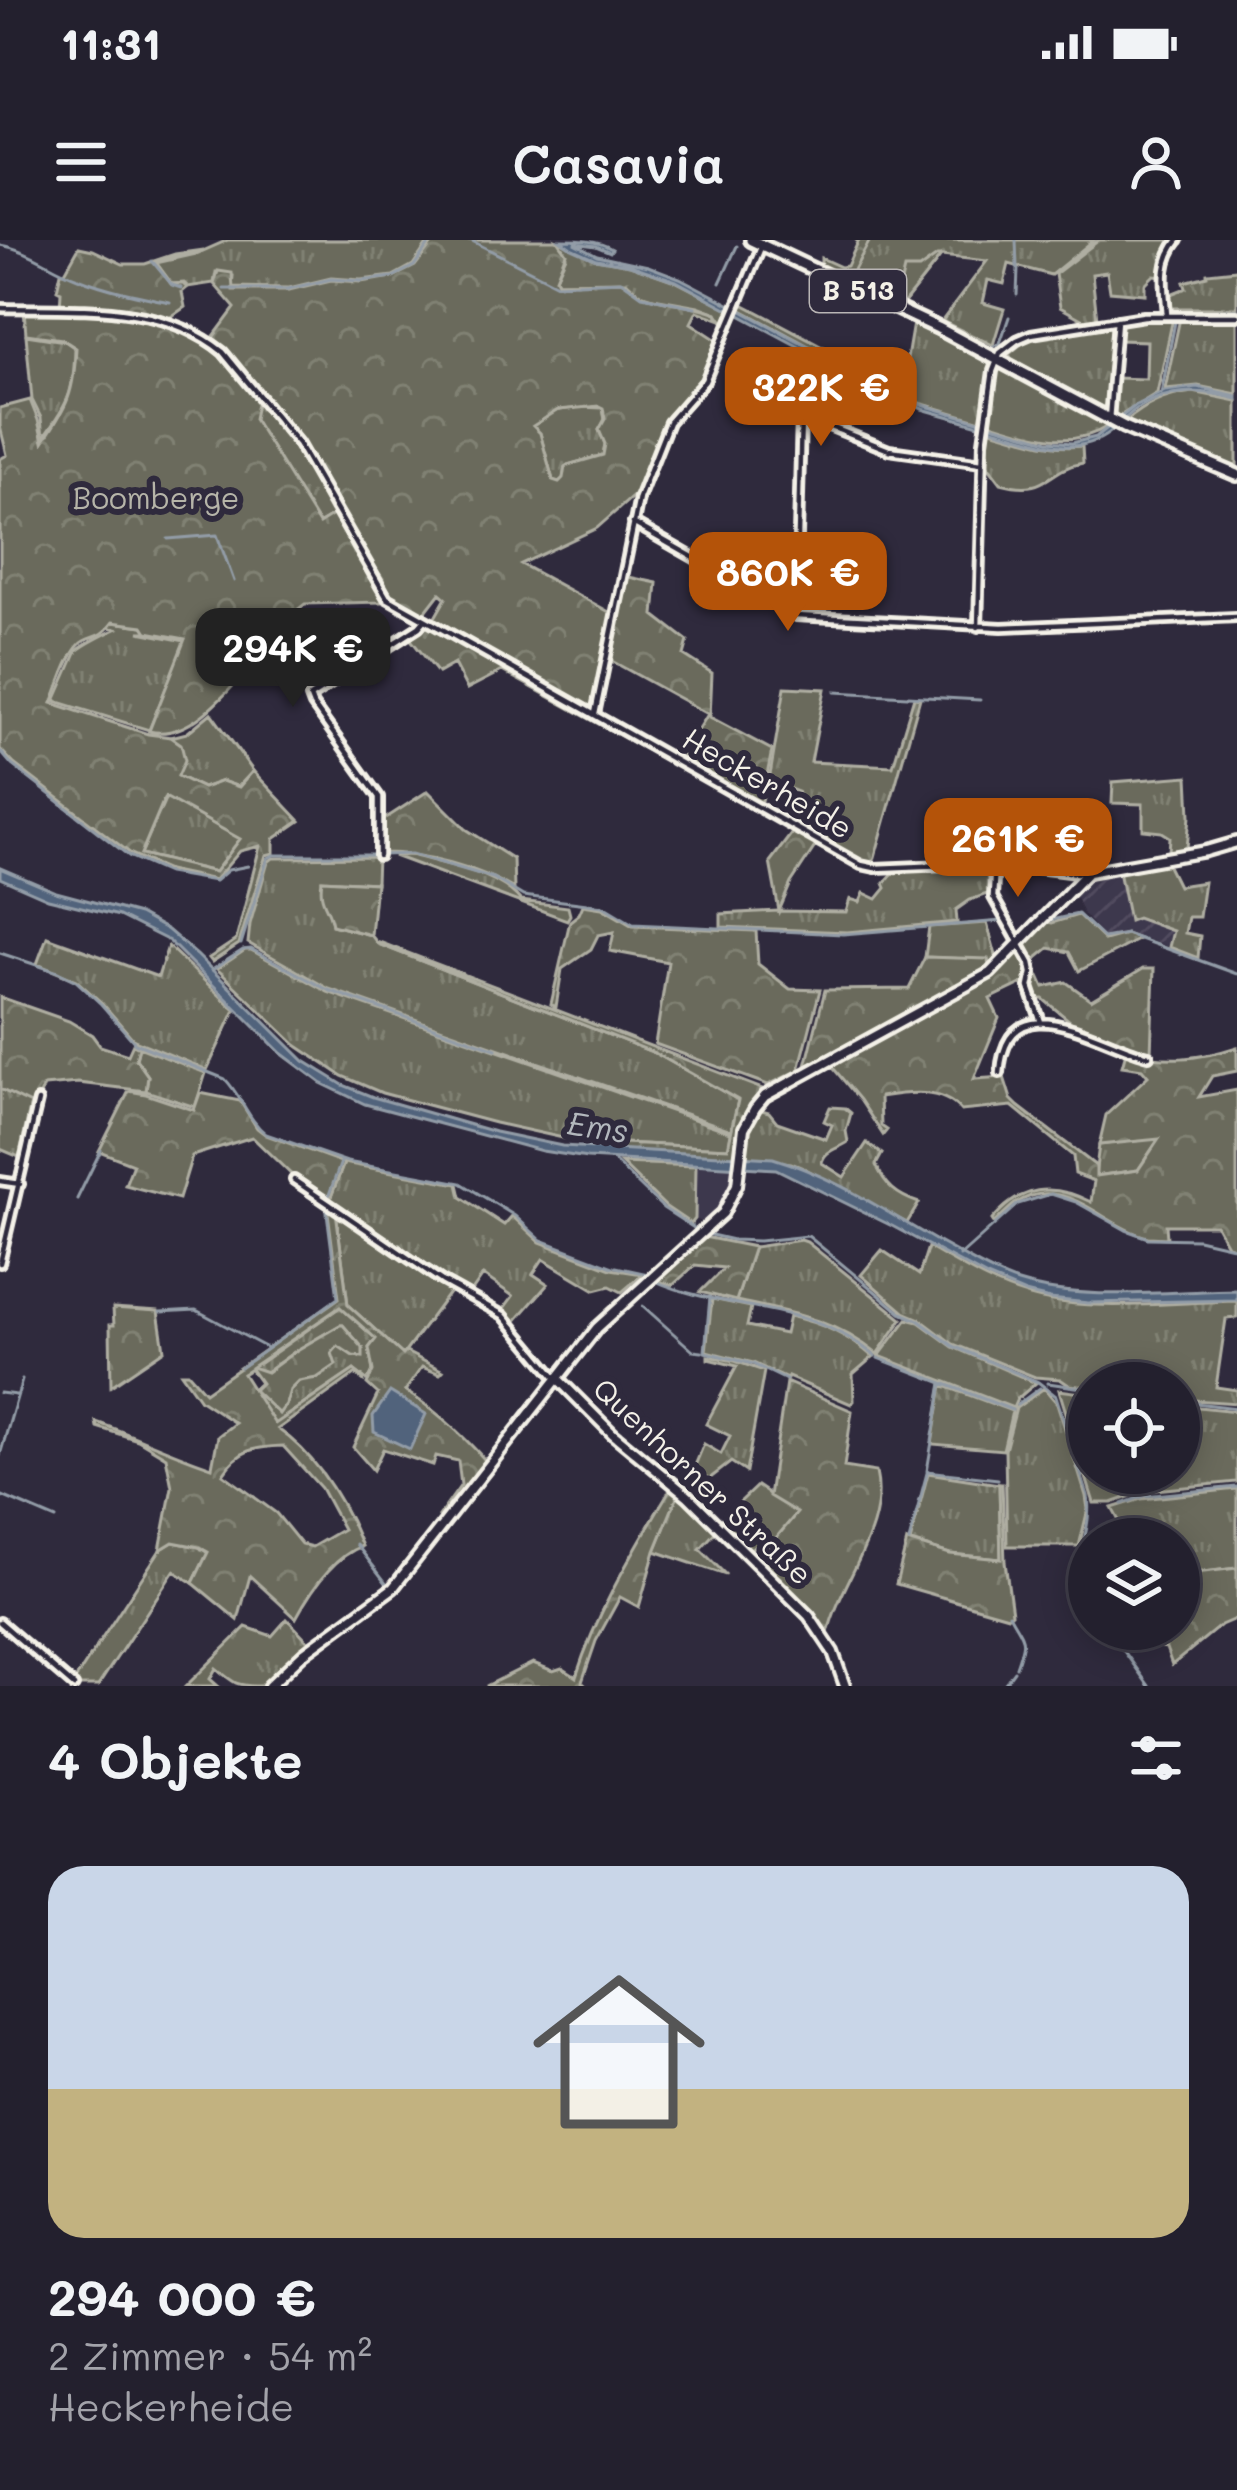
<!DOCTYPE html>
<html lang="de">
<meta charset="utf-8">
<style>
:root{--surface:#23202e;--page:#2b2836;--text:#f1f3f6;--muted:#a3a3aa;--line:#403e4a;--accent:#b45309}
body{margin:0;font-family:Mali,sans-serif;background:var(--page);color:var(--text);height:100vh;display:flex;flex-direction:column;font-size:45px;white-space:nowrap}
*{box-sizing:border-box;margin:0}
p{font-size:39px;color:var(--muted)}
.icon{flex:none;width:66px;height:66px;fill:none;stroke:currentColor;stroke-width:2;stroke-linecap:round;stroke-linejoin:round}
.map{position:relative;height:1446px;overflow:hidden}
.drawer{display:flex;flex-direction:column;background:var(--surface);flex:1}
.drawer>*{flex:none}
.controls{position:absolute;left:1068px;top:1122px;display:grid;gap:24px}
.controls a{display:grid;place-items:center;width:132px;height:132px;border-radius:50%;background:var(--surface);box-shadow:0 6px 30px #0003,0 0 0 3px var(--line);font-size:60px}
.price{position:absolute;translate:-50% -102px;padding:0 27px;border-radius:24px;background:var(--accent);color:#fff;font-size:39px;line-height:78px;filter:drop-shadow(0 3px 6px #0008)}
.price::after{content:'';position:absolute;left:50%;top:72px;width:36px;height:27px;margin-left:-18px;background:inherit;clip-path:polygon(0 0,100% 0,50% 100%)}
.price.active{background:#222;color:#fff}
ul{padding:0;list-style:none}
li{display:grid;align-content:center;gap:24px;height:636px;padding:0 48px}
li span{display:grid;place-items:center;height:372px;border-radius:36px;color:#555}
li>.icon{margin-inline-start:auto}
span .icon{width:216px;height:216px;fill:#fffc;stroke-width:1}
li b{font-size:51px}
h2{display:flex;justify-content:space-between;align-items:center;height:144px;padding:0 48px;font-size:51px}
.status{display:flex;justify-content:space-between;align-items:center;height:84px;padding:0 60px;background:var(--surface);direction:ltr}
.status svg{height:33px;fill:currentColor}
header{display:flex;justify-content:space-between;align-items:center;height:156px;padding:0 48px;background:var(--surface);font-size:54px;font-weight:600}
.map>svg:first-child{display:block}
.built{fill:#3e374d}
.industrial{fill:url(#industrial-furrows)}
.grass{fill:url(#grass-tufts);stroke:#afaea2;stroke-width:3;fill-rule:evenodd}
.forest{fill:url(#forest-crowns);stroke:#afaea2;stroke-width:3;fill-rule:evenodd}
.water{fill:#51637c;stroke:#929ca7;stroke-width:3}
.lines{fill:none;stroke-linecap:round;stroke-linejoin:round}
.stream{stroke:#929ca7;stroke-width:3}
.street-casing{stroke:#f4f1e8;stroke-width:14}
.secondary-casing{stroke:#f4f1e8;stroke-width:16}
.primary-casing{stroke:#f4f1e8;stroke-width:18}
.street{stroke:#2f2a3d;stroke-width:4.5}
.secondary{stroke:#2f2a3d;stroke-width:8}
.primary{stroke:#2f2a3d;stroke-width:9}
.labels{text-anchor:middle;stroke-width:12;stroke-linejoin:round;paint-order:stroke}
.shield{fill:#2f2a3d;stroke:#b9b5b5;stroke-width:3}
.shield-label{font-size:27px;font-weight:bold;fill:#f4f1e8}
.park-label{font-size:30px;fill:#b6b5a9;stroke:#2f2a3d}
.street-label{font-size:30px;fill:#f4f1e8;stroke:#2f2a3d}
.water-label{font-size:33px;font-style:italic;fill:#b3b8bd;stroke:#2f2a3d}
</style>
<div class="status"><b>11:31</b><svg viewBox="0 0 49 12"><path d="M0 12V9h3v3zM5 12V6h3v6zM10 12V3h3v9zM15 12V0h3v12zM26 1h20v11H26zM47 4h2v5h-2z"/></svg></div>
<header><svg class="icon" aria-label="menu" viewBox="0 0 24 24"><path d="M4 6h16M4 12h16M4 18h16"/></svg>Casavia<svg class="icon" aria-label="person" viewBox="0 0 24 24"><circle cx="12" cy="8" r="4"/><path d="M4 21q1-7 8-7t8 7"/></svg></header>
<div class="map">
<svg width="1237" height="1446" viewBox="0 0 1237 1446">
<defs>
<pattern id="industrial-furrows" width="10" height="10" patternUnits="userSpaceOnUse" patternTransform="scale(3)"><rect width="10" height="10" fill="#3e374d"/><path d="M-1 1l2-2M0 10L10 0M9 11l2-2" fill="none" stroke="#514b5e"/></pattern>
<pattern id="grass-tufts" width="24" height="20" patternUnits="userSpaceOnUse" patternTransform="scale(3)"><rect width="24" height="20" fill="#6a6b5c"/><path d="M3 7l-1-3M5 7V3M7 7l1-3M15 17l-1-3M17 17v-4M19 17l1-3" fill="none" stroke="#808173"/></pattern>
<pattern id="forest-crowns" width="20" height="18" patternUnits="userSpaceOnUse" patternTransform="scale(3)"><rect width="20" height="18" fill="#6a6b5c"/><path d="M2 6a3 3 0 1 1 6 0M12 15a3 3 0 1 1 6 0" fill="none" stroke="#808173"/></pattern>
</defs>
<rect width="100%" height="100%" fill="#2f2a3d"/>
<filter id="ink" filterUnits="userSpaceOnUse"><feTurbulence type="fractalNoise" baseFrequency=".00833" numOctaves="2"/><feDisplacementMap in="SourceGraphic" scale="24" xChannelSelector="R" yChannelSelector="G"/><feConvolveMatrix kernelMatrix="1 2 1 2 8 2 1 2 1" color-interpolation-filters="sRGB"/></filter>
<g filter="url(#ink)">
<!-- built -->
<path class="built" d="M696 926 735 928 731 951 725 962 705 983 695 979Z"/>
<!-- industrial -->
<path class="industrial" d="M1118 628 1129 680 1137 678 1174 691 1169 707 1126 692 1104 697 1083 674 1073 650 1088 634Z"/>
<!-- grass -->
<path class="grass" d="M228 0H430L413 25 393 36 361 40 331 38 289 48 232 47 233 36 216 32 214 43 188 47 184 43 172 44 156 23 196 14Z
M557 0 596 19 630 25 675 41 733 71 726 86 717 73 698 66 642 56 626 42H558L556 38 566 16Z
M865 0H1094L1051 35 1009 24 1004 44 988 40 983 63 1004 69 993 105 942 81 987 21 941 16 903 64 846 37Z
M1099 0H1175L1164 19 1163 36 1154 35 1145 44V54L1110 51 1107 32 1092 34 1097 79 1087 82 1060 67 1055 34Z
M1237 30V68H1169L1168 55 1186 48 1184 42 1207 36V33Z
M739 62 902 148 913 83 986 120 991 127 984 182 916 162 848 123 809 106 738 68Z
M1173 78 1157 153 1118 177 1114 173 1116 138 1146 139 1147 101 1119 100 1120 82Z
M1180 78H1237V154L1198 146 1165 149Z
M1114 83 1109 173 1011 118 1009 114 1026 100Z
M26 95 65 101 75 108C74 152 69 163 43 198L41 178 32 160Z
M1002 128 1108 186C1069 211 1030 194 988 182L997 131Z
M1193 152 1237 161V231L1125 182C1146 164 1166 155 1193 152Z
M257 157 291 199 333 276 318 284 253 178Z
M580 167 603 168 605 180 599 190 605 204 603 215 568 225 565 227 563 239 559 242 553 241 540 193 532 186 554 171Z
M988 189C1019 198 1050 210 1082 206L1083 223C1045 229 1050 256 1001 243L986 223Z
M112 382 143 386 148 392H139L185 401 149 490 55 461 77 411C83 405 107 393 116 389L109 387Z
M785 447 825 449 811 522 893 526 914 457 920 458 873 624 863 623 787 580 798 552 769 541Z
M211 473 253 531 238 547 222 541 203 548 178 536 181 505 171 497 187 493Z
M1188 536 1190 576 1187 608 1169 612 1170 597 1162 592 1143 590V564L1112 563 1113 542Z
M166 557 241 599 215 632 141 614Z
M412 615C447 626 497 631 521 661L568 667 570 675 567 680 394 616Z
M377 617 376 643 322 640 332 685 371 695 378 704 655 813 738 860 731 890 329 749 248 703 250 684 268 622 273 618Z
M1165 620 1178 646 1204 642 1199 677H1188L1185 693 1200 696 1198 718 1169 707 1173 691 1137 678 1129 681 1119 631 1121 628Z
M985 625 990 653 970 660 956 670 957 682 847 692 721 687V674L779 671 846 672 850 659 860 662 864 653 877 659 886 648 884 643 897 629Z
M1078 675 1104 700 1126 694 1139 699 1079 731 1069 712 1049 708 1032 722 1023 703 1044 681 1052 683Z
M987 683 997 719 989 728 988 720 925 717 929 687Z
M47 697 158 737 168 706 235 770 207 830 134 800 102 763 76 740 37 724Z
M245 710H251L328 752 731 892 729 908 600 902 563 898 495 883 382 853 342 836 296 805 217 729Z
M139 807 206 833 195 867 146 851 148 836 136 819Z
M0 849 31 863 19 917 0 909Z
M830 867 845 868 851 873 846 891 848 902C838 909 824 910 822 923L844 937 867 903 882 914 876 925C886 946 896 955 919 963L907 983 806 929 791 923 745 917 748 889 758 869 769 872 777 882 826 899 832 885 824 881Z
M1160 897 1138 930 1095 936 1099 905Z
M344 923 458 944 461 957 504 985 512 976 540 1002 611 1029 643 1034 622 1052 610 1046 595 1050 543 1019 533 1034 548 1044 514 1083 501 1072 513 1056 483 1035 469 1055 453 1047 329 962Z
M621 923 696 926 695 979 691 984 666 967Z
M336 971 452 1049 403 1115 348 1065Z
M801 1000 807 1002 902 1079 877 1114C832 1078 791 1073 736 1061L754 1007Z
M928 1007C960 1025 993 1046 1030 1056 1090 1073 1174 1062 1237 1061V1078L1226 1079 1216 1147 1237 1150V1163L1179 1159V1143H1089V1147L1069 1145 1060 1139 1035 1137 953 1104 920 1079 904 1072 861 1035 882 1010 919 1035Z
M712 1059 751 1067 747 1086 785 1094 789 1076C822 1083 848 1095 873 1117L853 1134 854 1161 851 1164 788 1137 787 1139 753 1123 706 1111Z
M340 1067 376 1099 369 1108 373 1131 368 1141 354 1130 274 1184 251 1151 260 1143 250 1129 253 1124 260 1123ZM340 1085H343L363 1108 359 1117 338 1106 331 1113 326 1133 299 1141 290 1150 283 1168 258 1130 266 1132 297 1110Z
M907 1079 919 1082 953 1107 1036 1143 1017 1159 1013 1168 879 1116Z
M708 1116 735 1121 764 1131 746 1232 731 1222 709 1239 694 1228 704 1204 721 1214 730 1196 706 1184 737 1126 708 1119Z
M942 1145 1012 1171 1003 1210 932 1204Z
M1044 1148 1057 1163 1086 1256 1088 1269 1079 1306H1007L1005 1210 1016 1168Z
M1059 1150 1089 1154V1233H1179V1165L1237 1171V1242L1145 1251 1112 1263H1094Z
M928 1233 999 1244 1001 1319 950 1314 910 1302Z
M757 1246 797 1273 767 1309 754 1306 749 1311 719 1282Z
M1237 1249V1328L1179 1335V1299H1162L1159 1285 1124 1290 1112 1268 1141 1259Z
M679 1252 718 1289 700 1309 726 1335 655 1311Z
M173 1302 199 1307 208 1313 193 1343 174 1331 98 1446H77L73 1443 160 1310Z
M287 1379 308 1401 260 1446C236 1446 233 1443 216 1428L210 1439 218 1446H186L246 1387 272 1396Z"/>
<!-- forest -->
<path class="forest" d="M435 0H557L566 13 556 38 558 42 620 41C629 45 637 53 646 56 669 64 694 64 717 73L719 79 697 71 691 83 720 102 704 141 668 180 640 250 597 288 521 324 613 374 594 475 660 513 659 517 502 431 467 449 454 424 438 433 408 396 433 381 446 358 440 353 423 375 391 358 382 362 305 364 262 397 271 413 261 415C233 444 193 502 149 491L185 399 147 392 143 386 113 382C98 402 90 394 79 405 68 416 58 449 52 463L148 494 171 497 181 504 185 520 178 536 203 548 222 541 239 547 253 531 300 581 274 599V613L266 615 239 704 212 722 209 718 236 700 260 606 240 611 215 640 168 630 131 614 14 524 0 509V219L7 215 0 186V168L30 160 38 180 43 202C68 165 74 153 76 108L62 99 26 94 24 70 146 77 209 103 235 68 214 44 218 31 232 33 233 50H289L331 40 361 42 393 37 415 26ZM258 158 291 199 333 275 319 284 254 179ZM599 166 603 168 605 179 599 190 605 204 603 215 568 225 565 227 563 238 559 242 553 240 540 193 533 186 558 170ZM165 557 240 599 215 632 141 614Z
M856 0H870L853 32 895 48 901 42 904 29H919L937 16H941L903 64 821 24V18L841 27 847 26 858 2Z
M79 7 93 10 123 24H145L175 14 204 10 156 22 171 44H183L187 48 182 52 185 67 165 81 147 73 60 68 61 52 57 50 61 32H65Z
M624 336 657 343 654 375 688 401 684 415 712 433 710 477 772 510 761 566 680 520 708 474 608 419Z
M428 551 466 589 513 619 514 649C476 627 426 613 382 613L383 580Z
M795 589 818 602 791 643 779 671 770 622Z
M322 640 376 643 371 695 332 685C329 666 318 663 322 640Z
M583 665 602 668 633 686 756 691 758 724 790 749 820 750 799 830 768 845 655 804 668 722 610 711 614 692 598 695 591 709 562 729 556 767 551 764 570 681 579 674Z
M379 702 765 850C744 869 738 889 735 917L604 911 600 902 728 908 738 860 655 813 378 704Z
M1018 708C1028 715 1033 730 1027 741L990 759 999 778 974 839 1004 837 1011 859 1018 866 1096 926V936L1138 930 1159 899 1099 905 1106 875 1148 836 1142 829 1122 826 1126 812C1166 822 1198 820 1237 807V831L1212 836 1199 857 1237 850V1008L1227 1005 1216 985H1166L1167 998C1166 998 1149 997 1148 997 1103 987 1064 931 1015 964 1008 969 1001 977 994 983L992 980C1020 946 1052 942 1091 962L1094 941 1075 934 1073 916 1012 866 961 871C942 847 906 853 880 857L881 886 887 890 883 895 860 860 829 823 961 754 991 735Z
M925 717 988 719 989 728 960 746 806 826 825 750 909 749Z
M1143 729H1154L1151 814 1126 809 1069 784 1070 781 1043 759H1035L1031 747 1035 735 1039 736 1044 747 1066 742 1091 760Z
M0 757 69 781 92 795 100 806 128 815 133 804 139 807 136 819 148 836 146 851 78 843 44 846 36 865 19 941H14L31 864 0 849Z
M129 851 146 854 194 870 200 853 240 861 257 888 266 895 344 923 329 962 295 938 252 897 192 916 179 959 125 945 133 924 99 911Z
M327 965 336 971 348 1065 403 1115 406 1112 443 1131 440 1134 422 1127 405 1151C436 1170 461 1193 485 1220V1223L442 1279 439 1276 461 1245 458 1221 436 1216 433 1225 383 1209 373 1230 353 1207 378 1154 367 1144 373 1131 369 1108 376 1099 340 1067 252 1127 267 1132 297 1110 340 1085H343L363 1108V1117L353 1116 338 1106 332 1113 336 1125 317 1138 299 1141 290 1150 286 1164 279 1174 254 1150 261 1143 251 1129 243 1134 275 1184 354 1130 365 1139 364 1141 355 1134 278 1189C318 1217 344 1262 362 1306 333 1317 310 1352 296 1378L250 1336 238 1380 193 1343 208 1312 199 1307 173 1302 160 1310 172 1247 166 1217 138 1200 97 1187 96 1182C136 1196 172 1214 212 1227L218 1196 235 1183 200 1160 181 1133H188L205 1152 339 1058ZM283 1206 321 1248 343 1289 312 1307 301 1304 276 1273 223 1234C239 1209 255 1207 283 1206Z
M704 997 754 1007 736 1061 700 1052 724 1028 695 1025 673 1045 661 1042V1034Z
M113 1068 158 1071 164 1110 111 1146 110 1085H114Z
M786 1142 852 1171 844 1227 876 1232C889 1289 841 1339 828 1393H825L811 1374 763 1325 773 1315 767 1309 797 1273 769 1256Z
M999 1244H1002L1005 1322 1012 1373 1008 1376 896 1344 907 1301 950 1314 1001 1319Z
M672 1246 679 1252 655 1311 639 1367 620 1357 596 1401 582 1442 586 1446H486L533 1423 553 1431 562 1428 576 1437C598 1368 635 1309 672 1246Z
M1237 1328V1378L1221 1385 1172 1425 1166 1408C1154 1406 1144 1402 1141 1389H1179V1335Z"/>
<!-- water -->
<path class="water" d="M560 0C578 0 598 0 612 9L610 12 596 6 574 3 597 15 648 26 680 38 808 106 848 123 916 163 1048 201 1072 203 1096 197 1136 165 1165 151 1197 147 1237 156V159C1201 149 1170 148 1138 168 1127 175 1119 186 1109 193 1091 207 1067 208 1046 204L922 169 855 132 803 109 676 41 630 25 596 19 571 8Z
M0 628 56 652 139 674 168 690 197 715 304 821 343 845 373 857 495 892 562 906 773 918C834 936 889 974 944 1005 968 1018 991 1033 1018 1042 1082 1062 1170 1051 1237 1050V1060L1088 1063 1050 1059 1025 1053 987 1037 892 986 776 929 587 918 542 911 365 864 321 843 281 813 169 701 119 676 48 659 0 638Z
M390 1152 426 1174 410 1209 374 1192 373 1176Z"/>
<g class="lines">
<!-- stream -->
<path class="stream" d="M470 0 557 44 621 41 642 56 695 67
M1016 0 1017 27
M0 5C30 10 50 28 78 38 108 50 139 56 170 62
M152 21 172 45 181 48
M720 43 737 6
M224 49H288L331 39 361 41 393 37 414 26 432 0
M1017 55 1018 29
M990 108 1000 103 1009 77
M1161 154 1175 82 1182 71 1237 70
M981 184 990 132V124L985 119
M168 299 217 295 234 341
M835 452 980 460
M0 511 12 525 129 616 168 633 215 641 228 630 248 626
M382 615 411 614 493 638 523 656 603 666 633 684 843 694 1002 681
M1047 681 1078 674 1103 698 1126 694 1237 734
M241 704 268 618 274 615H377
M0 713 58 732 76 741 101 764 135 803 225 839C241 855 248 880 266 894L347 922 461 943 515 976 541 1000 613 1027
M212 730 243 710 251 709 328 750 496 809
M613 920 663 968 697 990
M77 959 101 910
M327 960 341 922
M707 994 733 1000 759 1001 808 996 901 1073 918 1080 953 1106 1038 1142 1056 1156 1088 1256C1093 1298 1069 1314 1089 1362
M960 1016 1018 964 1051 954 1076 962 1126 990 1148 998 1198 999 1237 1008
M616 1027 648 1034
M653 1040C728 1074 806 1059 875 1116
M710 1057 705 1112 753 1124 786 1140
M643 1066 693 1111 702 1112
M160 1072 196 1070 267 1108
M597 1083 623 1059
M878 1118 1012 1170
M240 1128 338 1058 326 965
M942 1143 927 1231 998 1239
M1048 1143 1089 1149
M0 1153 16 1155
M1179 1161 1237 1168
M1017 1165 1040 1148
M0 1215 22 1140
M0 1255 56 1279
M1122 1264 1144 1256 1237 1247
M909 1301 927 1233
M356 1304 387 1344
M1009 1374C1024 1402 1027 1395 1016 1427
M1108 1389 1149 1446
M1003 1446 1014 1431"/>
<!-- street casing -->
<g class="street-casing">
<path id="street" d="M0 68C75 70 161 61 223 112L298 203 387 358 861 625 875 628 995 623 1085 634
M1167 75C1165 47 1159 23 1178 0
M1109 180 1117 80
M633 283 796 376 1002 387 1237 377
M796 376 801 175 889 210 982 223
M978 387 983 202 993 131 1000 113 1017 100 1031 94 1144 76H1237
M595 474 639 258 669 182 705 141 762 5
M379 616V557L313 465 310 457 419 387 425 380
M995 623 993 657 1030 723 1032 733 1029 747 1041 782
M1000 833C1007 737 1100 805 1149 816
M294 940 442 1041 503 1075 555 1137
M0 941 20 944
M0 1023 38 861
M0 1382 74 1446"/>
</g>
<!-- secondary casing -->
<g class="secondary-casing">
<path id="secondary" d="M557 1138 613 1194 688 1256 809 1376 833 1412 845 1446
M269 1446 304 1413 393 1348 597 1088 723 973 737 945 744 888 755 868 765 856 990 733 1088 632 1206 611 1237 602"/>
</g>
<!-- primary casing -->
<g class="primary-casing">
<path id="primary" d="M751 0 938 88 1124 187 1237 235"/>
</g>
<!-- street -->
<use href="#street" class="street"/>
<!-- secondary -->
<use href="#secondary" class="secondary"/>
<!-- primary -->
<use href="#primary" class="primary"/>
</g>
</g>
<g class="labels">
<!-- shield labels -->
<rect class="shield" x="810" y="30" width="96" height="42" rx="9"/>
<g class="shield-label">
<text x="858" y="60">B 513</text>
</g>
<!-- park labels -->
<g class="park-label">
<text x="156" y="269">Boomberge</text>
</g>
<!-- street labels -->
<g class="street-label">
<text transform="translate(767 544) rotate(30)" y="10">Heckerheide</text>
<text transform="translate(702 1242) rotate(43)" y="10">Quenhorner Straße</text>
</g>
<!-- water labels -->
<g class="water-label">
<text transform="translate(598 887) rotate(8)" y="12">Ems</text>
</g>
</g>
</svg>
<div class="controls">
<a><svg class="icon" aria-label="locate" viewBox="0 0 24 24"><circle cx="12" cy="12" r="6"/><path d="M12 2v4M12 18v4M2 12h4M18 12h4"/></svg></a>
<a><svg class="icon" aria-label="layers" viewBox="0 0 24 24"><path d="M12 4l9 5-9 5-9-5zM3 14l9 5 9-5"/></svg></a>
</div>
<b class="price" style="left:821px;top:209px">322K €</b>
<b class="price" style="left:788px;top:394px">860K €</b>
<b class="price active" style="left:293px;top:470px">294K €</b>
<b class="price" style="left:1018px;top:660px">261K €</b>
</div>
<section class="drawer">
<h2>4 Objekte<svg class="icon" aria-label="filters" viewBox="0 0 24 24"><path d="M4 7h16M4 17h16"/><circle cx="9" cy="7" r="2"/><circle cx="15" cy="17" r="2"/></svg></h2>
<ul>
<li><span style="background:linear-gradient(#c9d6e8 60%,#c2b280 0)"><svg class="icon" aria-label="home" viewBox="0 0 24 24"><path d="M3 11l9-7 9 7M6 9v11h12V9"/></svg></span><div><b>294 000 €</b><p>2 Zimmer · 54 m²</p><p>Heckerheide</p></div></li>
</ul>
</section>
